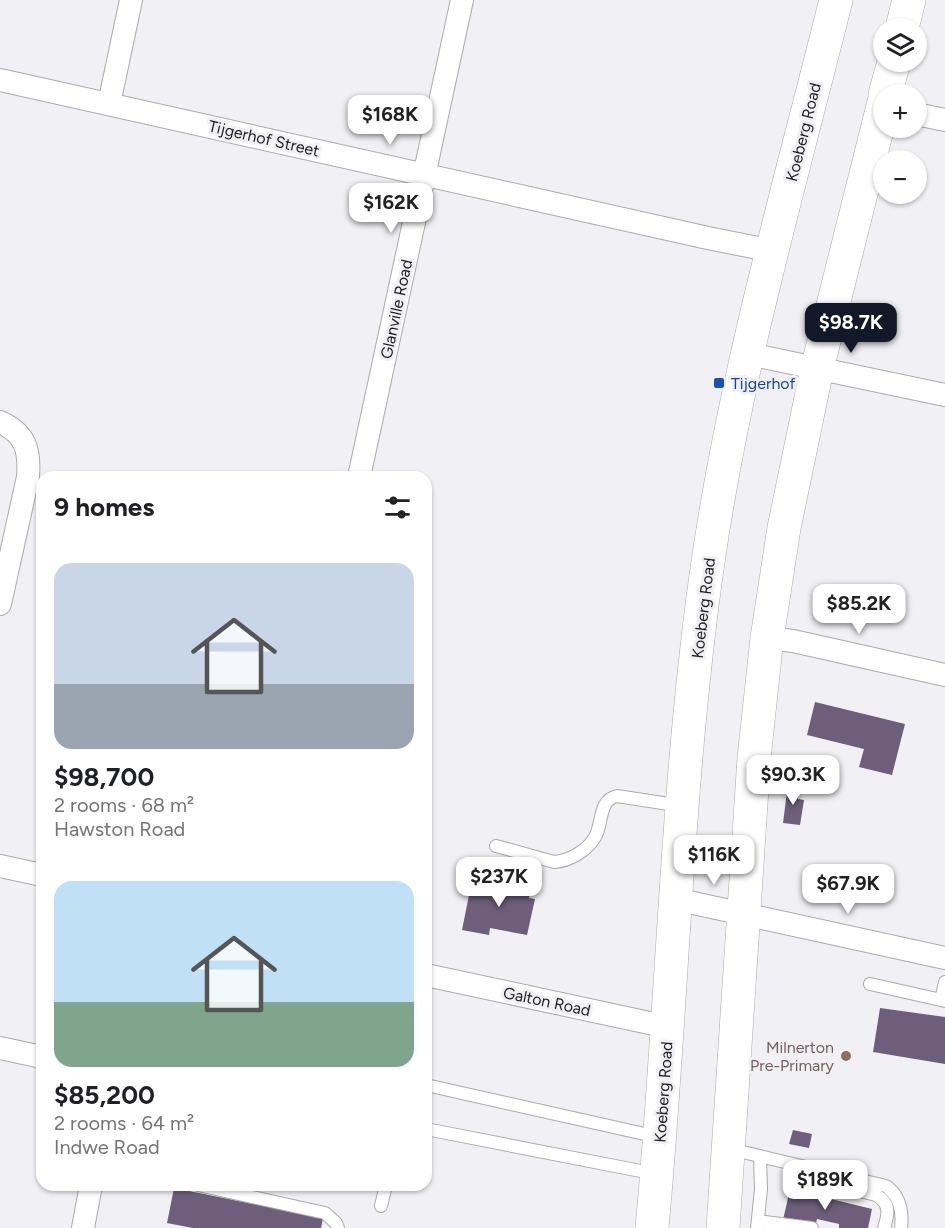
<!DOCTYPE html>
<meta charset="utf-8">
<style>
:root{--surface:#fff;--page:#f6f6f6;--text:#202124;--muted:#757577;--accent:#111827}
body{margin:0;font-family:Figtree,sans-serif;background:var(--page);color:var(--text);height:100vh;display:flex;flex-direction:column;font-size:22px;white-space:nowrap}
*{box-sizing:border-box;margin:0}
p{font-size:20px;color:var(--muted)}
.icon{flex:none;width:33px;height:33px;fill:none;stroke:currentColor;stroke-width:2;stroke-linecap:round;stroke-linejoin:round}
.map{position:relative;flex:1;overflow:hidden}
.sheet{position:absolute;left:36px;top:471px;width:396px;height:720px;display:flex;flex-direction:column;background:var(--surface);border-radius:18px;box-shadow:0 2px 4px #0004}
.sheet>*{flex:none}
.tools{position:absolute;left:873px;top:18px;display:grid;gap:12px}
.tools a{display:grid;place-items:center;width:54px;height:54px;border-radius:50%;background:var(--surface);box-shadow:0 2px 4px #0004;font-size:30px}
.price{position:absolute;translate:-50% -51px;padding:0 14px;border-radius:12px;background:#fff;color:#222;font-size:20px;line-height:39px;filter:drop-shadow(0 2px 3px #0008)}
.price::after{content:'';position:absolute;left:50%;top:36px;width:18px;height:14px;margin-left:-9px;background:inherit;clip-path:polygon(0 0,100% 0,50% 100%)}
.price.on{background:var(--accent);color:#fff}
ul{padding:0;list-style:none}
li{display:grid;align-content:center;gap:12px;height:318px;padding:0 18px}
li span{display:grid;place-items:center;height:186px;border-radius:18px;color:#555}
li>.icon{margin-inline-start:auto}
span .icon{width:108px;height:108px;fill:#fffc;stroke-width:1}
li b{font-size:26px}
h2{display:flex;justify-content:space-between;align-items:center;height:72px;padding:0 18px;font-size:26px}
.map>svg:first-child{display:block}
.building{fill:#6e5e7b}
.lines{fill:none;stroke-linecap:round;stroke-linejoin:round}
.lane-casing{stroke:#aaaaad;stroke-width:14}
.street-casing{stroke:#aaaaad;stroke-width:24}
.primary-casing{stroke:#aaaaad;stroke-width:34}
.lane{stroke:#fff;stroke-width:12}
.street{stroke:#fff;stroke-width:22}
.primary{stroke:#fff;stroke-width:33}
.transit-dot{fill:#1a4fb4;stroke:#f1f1f5;stroke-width:2}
.education-dot{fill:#8d6e63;stroke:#f1f1f5;stroke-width:2}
.labels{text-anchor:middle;stroke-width:6;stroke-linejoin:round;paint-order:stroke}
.street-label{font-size:16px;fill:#1d1d1e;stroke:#f1f1f5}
.transit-label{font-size:16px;fill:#164399;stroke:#f1f1f5;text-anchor:start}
.education-label{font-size:16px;fill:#785e54;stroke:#f1f1f5;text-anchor:end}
</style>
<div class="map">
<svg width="945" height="1228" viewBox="0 0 945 1228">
<rect width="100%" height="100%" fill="#f1f1f5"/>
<!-- building -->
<path class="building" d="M815 702 905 724 892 775 859 767 864 749 807 735Z
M788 784 800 786 798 799 804 800 800 825 783 823Z
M494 879 531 886 529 898 535 899 527 935 490 928 489 935 462 930 471 885 492 889Z
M880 1008 945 1017V1064L873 1052Z
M793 1130 812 1134 809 1148 789 1144Z
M174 1188 323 1218 321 1228H193L167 1223Z
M790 1189 872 1209 868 1228H839V1224L817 1219 815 1228 783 1220Z"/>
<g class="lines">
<!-- lane casing -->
<g class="lane-casing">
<path id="lane" d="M496 846 554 862C569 861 587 851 595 837 603 824 598 800 617 796L682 806
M870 984 945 1001
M941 1000 945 982
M426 1085 658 1137
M426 1129 656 1174
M730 1149 886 1186C900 1196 903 1211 901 1228
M795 1167 805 1175 820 1181 876 1195C890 1203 889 1213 884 1228
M198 1185 325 1213 336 1223 338 1228
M381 1206 386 1185
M758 1221 812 1228
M757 1228 761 1189 760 1156"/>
</g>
<!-- street casing -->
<g class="street-casing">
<path id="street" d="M0 80 708 238 773 251
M109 104 131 0
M916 114 945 120
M749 354 945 395
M0 422C26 434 30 450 28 477L0 604
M359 477 462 0
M767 638 793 641 945 675
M0 866 42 875
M675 899 945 958
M426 975 668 1027
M0 1048 42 1057
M83 1228 91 1185"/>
</g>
<!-- primary casing -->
<g class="primary-casing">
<path id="primary" d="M902 28 909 0
M885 94 894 62
M652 1228C673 1004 676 778 709 555 737 367 790 184 836 0
M723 1228 754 758 767 638 784 528 817 369 884 102"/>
</g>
<!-- lane -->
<use href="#lane" class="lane"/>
<!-- street -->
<use href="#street" class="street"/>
<!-- primary -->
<use href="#primary" class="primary"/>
</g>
<!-- markers -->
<rect class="transit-dot" x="713" y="377" width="12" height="12" rx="3"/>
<circle class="education-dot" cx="846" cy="1056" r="6"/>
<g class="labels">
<!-- street labels -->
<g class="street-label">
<text transform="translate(803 132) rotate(-76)" y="6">Koeberg Road</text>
<text transform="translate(264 138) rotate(13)" y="6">Tijgerhof Street</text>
<text transform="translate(396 309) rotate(-78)" y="6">Glanville Road</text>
<text transform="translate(703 608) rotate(-83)" y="6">Koeberg Road</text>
<text transform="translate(547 1001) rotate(12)" y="6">Galton Road</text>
<text transform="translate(663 1092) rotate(-86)" y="6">Koeberg Road</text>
</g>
<!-- transit labels -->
<g class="transit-label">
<text x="731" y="389">Tijgerhof</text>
</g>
<!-- education labels -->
<g class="education-label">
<text x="834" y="1053">Milnerton<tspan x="834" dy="18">Pre-Primary</tspan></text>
</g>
</g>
</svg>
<div class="tools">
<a><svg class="icon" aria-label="layers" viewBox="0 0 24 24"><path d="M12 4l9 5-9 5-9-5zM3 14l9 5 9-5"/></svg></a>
<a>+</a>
<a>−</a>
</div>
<b class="price" style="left:390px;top:146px">$168K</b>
<b class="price" style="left:391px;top:234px">$162K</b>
<b class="price on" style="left:851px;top:354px">$98.7K</b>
<b class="price" style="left:859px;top:635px">$85.2K</b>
<b class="price" style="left:793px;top:806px">$90.3K</b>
<b class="price" style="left:714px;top:886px">$116K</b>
<b class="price" style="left:499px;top:908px">$237K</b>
<b class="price" style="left:848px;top:915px">$67.9K</b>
<b class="price" style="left:825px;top:1211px">$189K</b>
<section class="sheet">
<h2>9 homes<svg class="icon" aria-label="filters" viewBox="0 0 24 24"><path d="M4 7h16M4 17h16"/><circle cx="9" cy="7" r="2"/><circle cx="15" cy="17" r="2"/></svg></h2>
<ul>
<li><span style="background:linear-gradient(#c9d6e8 65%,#9aa5b1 0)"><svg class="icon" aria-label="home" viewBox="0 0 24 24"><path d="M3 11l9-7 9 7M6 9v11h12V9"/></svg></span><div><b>$98,700</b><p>2 rooms · 68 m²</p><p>Hawston Road</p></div></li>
<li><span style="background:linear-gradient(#bfe0f5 65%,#7fa58c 0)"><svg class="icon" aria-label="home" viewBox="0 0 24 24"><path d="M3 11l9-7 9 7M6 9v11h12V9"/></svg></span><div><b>$85,200</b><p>2 rooms · 64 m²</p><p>Indwe Road</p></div></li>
</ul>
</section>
</div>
